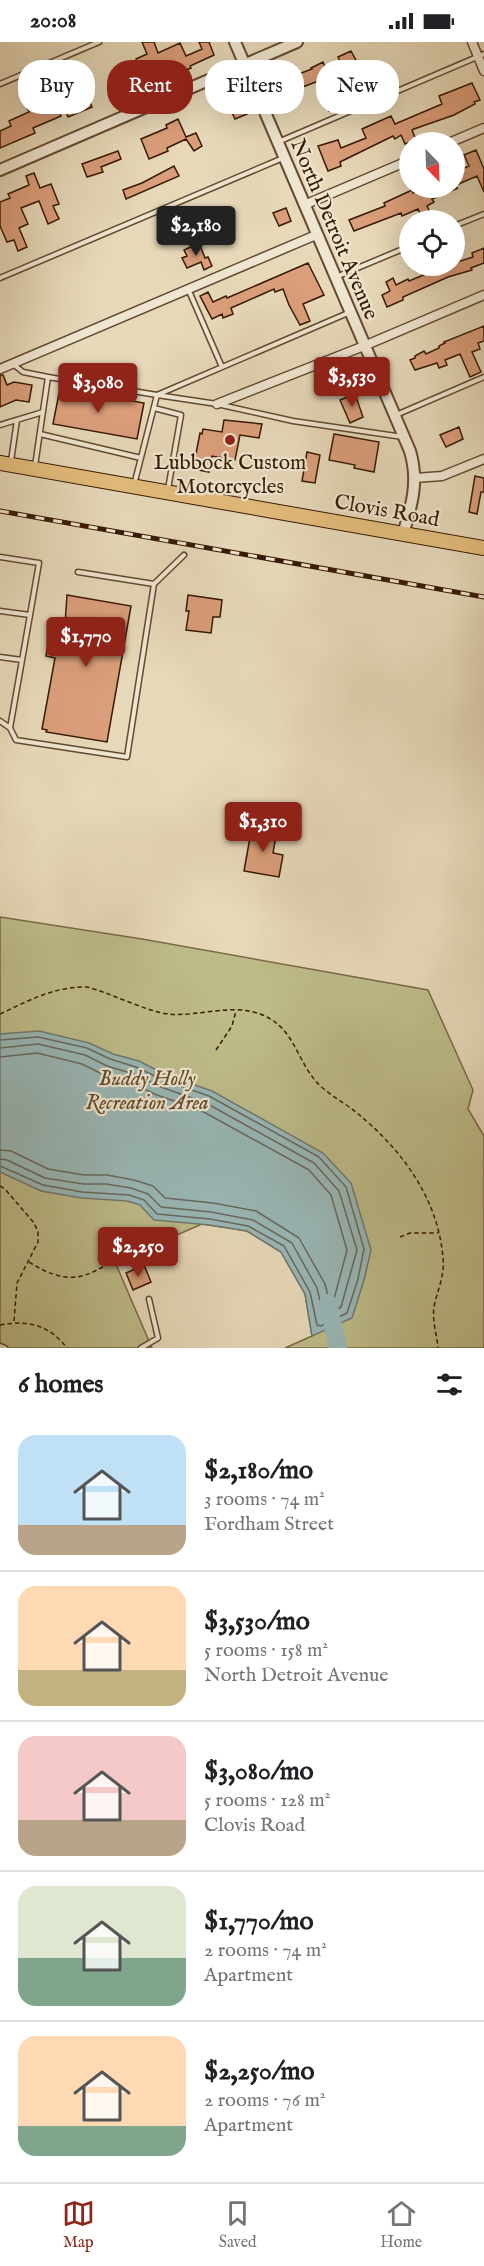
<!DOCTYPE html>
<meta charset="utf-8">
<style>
:root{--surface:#fff;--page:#f6f6f6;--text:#202124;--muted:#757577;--line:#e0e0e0;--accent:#8f2418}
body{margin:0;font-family:"IM FELL English",serif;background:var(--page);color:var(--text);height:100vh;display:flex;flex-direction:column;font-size:22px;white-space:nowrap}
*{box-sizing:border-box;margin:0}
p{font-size:20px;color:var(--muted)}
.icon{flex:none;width:33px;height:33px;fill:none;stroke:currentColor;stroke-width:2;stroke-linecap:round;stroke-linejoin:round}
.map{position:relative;height:1306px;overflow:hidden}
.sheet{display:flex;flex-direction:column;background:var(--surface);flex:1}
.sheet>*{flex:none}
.banner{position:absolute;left:18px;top:18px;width:448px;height:54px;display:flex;gap:12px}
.needle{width:39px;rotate:157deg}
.fabs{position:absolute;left:399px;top:90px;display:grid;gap:12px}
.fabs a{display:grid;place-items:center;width:66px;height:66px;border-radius:50%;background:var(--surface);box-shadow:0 6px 24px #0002;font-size:30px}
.price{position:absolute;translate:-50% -51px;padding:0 14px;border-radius:6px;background:var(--accent);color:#fff;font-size:20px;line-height:39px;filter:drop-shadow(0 2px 3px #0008)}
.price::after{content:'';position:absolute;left:50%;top:36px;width:18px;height:14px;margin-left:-9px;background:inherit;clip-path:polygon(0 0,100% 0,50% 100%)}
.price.active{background:#222;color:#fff}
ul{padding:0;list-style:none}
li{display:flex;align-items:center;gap:18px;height:150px;padding:0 18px}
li+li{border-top:2px solid var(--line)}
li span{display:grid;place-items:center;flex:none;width:168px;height:120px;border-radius:18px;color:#555}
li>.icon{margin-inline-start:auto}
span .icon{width:72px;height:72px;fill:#fffc;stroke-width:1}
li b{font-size:26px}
h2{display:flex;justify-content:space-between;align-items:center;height:72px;padding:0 18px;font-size:26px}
.chip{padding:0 21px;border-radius:24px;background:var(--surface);box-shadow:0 6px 24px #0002;font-size:21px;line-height:54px}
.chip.active{background:var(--accent);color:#fff}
.status{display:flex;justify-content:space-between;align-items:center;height:42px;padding:0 30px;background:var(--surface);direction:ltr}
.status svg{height:16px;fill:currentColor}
.dock{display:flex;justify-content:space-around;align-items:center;height:84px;border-top:2px solid var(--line);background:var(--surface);font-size:16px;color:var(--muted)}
.dock a{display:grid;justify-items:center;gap:3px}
.dock .active{color:var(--accent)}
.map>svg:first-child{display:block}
.green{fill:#bdbc89;stroke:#7a6a46;stroke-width:1.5}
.water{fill:#99b8b8;stroke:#72786f;stroke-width:1.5}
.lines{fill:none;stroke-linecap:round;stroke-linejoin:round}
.shore{stroke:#68685d;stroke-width:1.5}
.stream{stroke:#72786f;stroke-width:3}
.river{stroke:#99b8b8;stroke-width:18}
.building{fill:#da9e7a;stroke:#371902;stroke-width:1.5}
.service-casing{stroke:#634930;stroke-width:7}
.minor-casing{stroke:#634930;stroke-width:11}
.tertiary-casing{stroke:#634930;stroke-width:14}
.trunk-casing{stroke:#371902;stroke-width:16}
.path{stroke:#371902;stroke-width:1.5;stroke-dasharray:4.5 3;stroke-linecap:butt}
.service{stroke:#efe6d1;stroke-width:4}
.minor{stroke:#efe6d1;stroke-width:8}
.tertiary{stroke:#efe6d1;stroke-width:10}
.trunk{stroke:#e3bc7c;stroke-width:14}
.rail-casing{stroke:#371902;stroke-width:5}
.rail{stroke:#efe6d1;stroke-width:3;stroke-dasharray:9;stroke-linecap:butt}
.poi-dot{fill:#8f2418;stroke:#efe6d1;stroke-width:2}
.labels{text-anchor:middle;stroke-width:4.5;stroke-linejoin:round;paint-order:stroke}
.street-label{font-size:21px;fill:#371902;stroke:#efe6d1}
.poi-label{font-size:21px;fill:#371902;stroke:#efe6d1}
.park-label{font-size:21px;font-style:italic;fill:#5f4a2a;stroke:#efe6d1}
</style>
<div class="status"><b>20:08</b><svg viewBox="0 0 49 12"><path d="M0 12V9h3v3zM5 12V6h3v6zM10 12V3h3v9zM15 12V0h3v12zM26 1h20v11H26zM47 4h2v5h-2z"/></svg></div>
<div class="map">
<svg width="484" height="1306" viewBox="0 0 484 1306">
<rect width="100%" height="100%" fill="#e6d8b8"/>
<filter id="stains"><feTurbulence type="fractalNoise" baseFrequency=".00333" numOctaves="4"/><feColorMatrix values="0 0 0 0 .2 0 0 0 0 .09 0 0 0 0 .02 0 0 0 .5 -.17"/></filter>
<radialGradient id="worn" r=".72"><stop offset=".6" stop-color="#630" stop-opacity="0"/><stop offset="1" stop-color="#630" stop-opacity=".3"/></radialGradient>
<!-- green -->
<path class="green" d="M0 875 142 897 428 948 473 1048 468 1067 484 1094V1306H285L312 1294 305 1252 281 1210 247 1189 202 1182 115 1220 152 1306H0Z"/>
<!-- water -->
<path class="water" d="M39 989 89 1001 113 1012 139 1019 166 1033 212 1049 323 1111 351 1141 371 1208 364 1238 352 1276 312 1294 305 1252 281 1210 247 1189 210 1183 154 1178 140 1163 127 1159 82 1156 41 1149 0 1130V992Z"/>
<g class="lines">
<!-- shore -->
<path class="shore" d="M0 998 38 995 87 1006 110 1017 136 1025 163 1038 209 1054 319 1115 346 1145 364 1207 358 1237 347 1271 321 1284 317 1283 310 1250 284 1204 248 1184 210 1177 157 1172 144 1158 129 1153 82 1150 43 1143 0 1124
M0 1006 38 1002 85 1013 107 1024 134 1032 161 1045 206 1061 314 1121 339 1149 357 1208 341 1265 326 1273 323 1272 317 1246 292 1201 253 1178 211 1170 161 1165 148 1152 131 1146 106 1142H83L45 1136 7 1118 0 1117
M0 1015 37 1011 82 1022 104 1033 131 1041 157 1053 202 1069 309 1128 331 1153 347 1208 334 1257 332 1259 329 1258 325 1242 299 1196 256 1169 213 1161 165 1156 153 1144 134 1138 107 1133H84L48 1127 11 1109 0 1108"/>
<!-- stream -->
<path class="stream" d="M334 1306 338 1304"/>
<!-- river -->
<path class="river" d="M328 1261 338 1306"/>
</g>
<!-- building -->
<path class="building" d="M142 0H154L158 11 180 1 186 14 202 7 199 0H209L214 13 190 24 191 26 126 53 119 35 139 26 136 17 147 12Z
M351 9 357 20 343 27 338 15Z
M323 20 329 35 292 49 288 36 312 27 311 26Z
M472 41 480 58 474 60 475 62 454 73 414 87 412 88 416 98 405 102 401 93 395 97 393 94 340 120 341 124 328 129 318 104 338 98 341 106 366 96 362 87 391 74 395 82 442 62 439 54Z
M344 53 348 62 329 69 325 60Z
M53 55 61 74 33 86 35 91 0 106V89L11 84 9 79 29 70 27 66Z
M88 55 92 65 68 75 64 65Z
M239 55 247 72 235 77 227 60Z
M178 77 186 95 196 91 202 104 194 109 186 97 167 106 168 109 149 117 141 97 167 86 166 83Z
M476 108 484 127V150L477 134 454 144V130L469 124 464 113Z
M118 109 121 117 101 125 103 130 87 135 82 122Z
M174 124 179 134 126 157 123 148 142 141Z
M34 131 40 146 51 142 59 162 53 164 59 177 48 182 39 159 21 166 28 182 19 186 27 205 18 209 14 198 7 200 0 184V160L10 156 8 152 29 143 26 134Z
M425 146H458L432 157 434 160 427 164 434 178H423L418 167 402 174 401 171 354 189 349 178 385 164 384 161 412 148 413 151Z
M286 166 291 179 279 184 273 171Z
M199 201 205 216 208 215 212 224 204 228 201 220 187 226 182 216 187 214 184 208Z
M484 206V221L471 226 472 228 448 235 403 255V258L387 265 382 253 390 249 386 240 393 236 396 243 408 237 409 239 445 224H454V221L473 215 472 211Z
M308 221 324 253 303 262 310 279 300 283 289 263 283 247 275 250 274 247 231 266 233 272 223 276 222 272 212 277 200 254 208 250 213 260 226 254 227 256Z
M484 284V299L478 301 480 307 472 310 481 330 470 335 460 312 445 318 447 323 439 326 437 321 415 328 410 318 415 316V314L424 309 426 312 439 306V304L445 301 444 300Z
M0 333H3L7 343 14 340 32 343 29 360 16 358 0 365Z
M60 346 144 361 137 397 53 382Z
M355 352 363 375 350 381 340 358Z
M224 378 262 382 259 396 240 393 235 418 212 414 209 430 193 427 200 391 202 392 203 387 222 390Z
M459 385 463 397 446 405 440 393Z
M334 392 379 400 374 430 354 426 355 423 329 418Z
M307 410 320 413 315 441 302 439Z
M475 434 484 436V450H481L477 472 469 470Z
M67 553 131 564 107 700 46 690 47 688 42 687 55 616 46 614 52 580 65 582Z
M188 553 222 558 220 575H213L211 591 186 588 189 569H186Z
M252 784 277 788 273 811 283 813 279 835 244 829Z
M144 1223 151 1240 133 1248 126 1231Z"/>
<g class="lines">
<!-- service casing -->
<g class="service-casing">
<path id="service" d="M0 42 99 0
M278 100 484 12
M454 184 484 172
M336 235 410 204
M0 236 283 116
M189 249 222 325
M348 271 157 353 217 362 293 379 403 395
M13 322 23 330 48 335 35 424
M48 335 157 353 134 443
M154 366 181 373 168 447
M396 373 484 335
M0 383 43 370
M40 392 141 416
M11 419 17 378
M0 515 39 521 30 573
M78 530 154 542 184 513
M0 569 30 573 10 686
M0 615 22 618
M0 679 10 686 16 698 127 715 154 542
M0 1304 5 1306
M141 1306 158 1296 149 1257"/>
</g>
<!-- minor casing -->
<g class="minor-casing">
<path id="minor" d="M472 0 484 29
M451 100 484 86
M304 163 410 118
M0 327 316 193
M217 362 364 304 484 253
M415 436 442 434 484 417"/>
</g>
<!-- tertiary casing -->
<g class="tertiary-casing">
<path id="tertiary" d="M235 0 410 409C419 439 412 463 403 492
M0 128 297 0"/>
</g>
<!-- trunk casing -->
<g class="trunk-casing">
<path id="trunk" d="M0 421 484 506"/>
</g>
<!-- path -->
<path class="path" d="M0 972C28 959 55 944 87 945 111 951 147 970 169 972 199 975 230 961 260 972 293 984 296 1015 314 1037 325 1051 344 1060 357 1071 402 1108 438 1156 443 1216 445 1234 437 1249 434 1265 432 1279 437 1293 438 1306
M216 1008 232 984 236 969
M0 1144 5 1147 34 1181 38 1190V1200L17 1241 14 1280
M400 1195 410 1191H438
M29 1220C76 1250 93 1231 135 1204
M0 1283C28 1278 48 1282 67 1306"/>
<!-- service -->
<use href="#service" class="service"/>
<!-- minor -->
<use href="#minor" class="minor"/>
<!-- tertiary -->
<use href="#tertiary" class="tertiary"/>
<!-- trunk -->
<use href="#trunk" class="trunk"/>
<!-- rail casing -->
<g class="rail-casing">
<path id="rail" d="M0 469 484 555"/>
</g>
<!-- rail -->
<use href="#rail" class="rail"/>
</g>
<!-- markers -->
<circle class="poi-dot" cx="230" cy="398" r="6"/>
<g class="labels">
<!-- street labels -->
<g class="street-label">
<text transform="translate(335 187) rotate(67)" y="7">North Detroit Avenue</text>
<text transform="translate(387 468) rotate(10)" y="7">Clovis Road</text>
</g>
<!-- poi labels -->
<g class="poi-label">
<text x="230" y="427">Lubbock Custom<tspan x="230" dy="24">Motorcycles</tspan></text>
</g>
<!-- park labels -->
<g class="park-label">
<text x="147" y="1043">Buddy Holly<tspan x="147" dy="24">Recreation Area</tspan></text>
</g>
</g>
<rect width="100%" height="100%" filter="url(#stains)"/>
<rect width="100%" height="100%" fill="url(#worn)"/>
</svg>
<div class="fabs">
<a><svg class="needle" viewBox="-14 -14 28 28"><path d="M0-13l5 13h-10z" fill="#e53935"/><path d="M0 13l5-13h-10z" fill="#757577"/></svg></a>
<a><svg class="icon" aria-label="locate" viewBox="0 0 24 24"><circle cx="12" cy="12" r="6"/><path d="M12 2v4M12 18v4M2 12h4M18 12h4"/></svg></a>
</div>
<b class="price active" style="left:196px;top:215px">$2,180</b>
<b class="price" style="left:352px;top:366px">$3,530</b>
<b class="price" style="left:98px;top:372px">$3,080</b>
<b class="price" style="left:86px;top:626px">$1,770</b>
<b class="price" style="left:263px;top:811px">$1,310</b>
<b class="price" style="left:138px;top:1236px">$2,250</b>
<div class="banner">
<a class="chip">Buy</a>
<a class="chip active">Rent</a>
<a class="chip">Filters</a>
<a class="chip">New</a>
</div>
</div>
<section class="sheet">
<h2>6 homes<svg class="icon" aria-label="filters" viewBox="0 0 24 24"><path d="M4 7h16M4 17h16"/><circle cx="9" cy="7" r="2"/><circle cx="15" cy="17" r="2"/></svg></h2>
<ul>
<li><span style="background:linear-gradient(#bfe0f5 75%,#b9a48a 0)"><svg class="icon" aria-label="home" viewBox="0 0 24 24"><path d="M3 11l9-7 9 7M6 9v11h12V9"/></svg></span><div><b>$2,180/mo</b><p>3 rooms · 74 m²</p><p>Fordham Street</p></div></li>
<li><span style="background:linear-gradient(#ffd9b3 70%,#c2b280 0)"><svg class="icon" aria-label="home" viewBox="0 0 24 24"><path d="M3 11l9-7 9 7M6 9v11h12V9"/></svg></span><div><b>$3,530/mo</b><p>5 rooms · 158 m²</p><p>North Detroit Avenue</p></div></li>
<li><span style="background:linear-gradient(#f6c9c9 70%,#b9a48a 0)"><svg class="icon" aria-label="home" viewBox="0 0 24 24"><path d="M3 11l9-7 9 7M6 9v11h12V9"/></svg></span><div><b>$3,080/mo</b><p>5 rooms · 128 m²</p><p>Clovis Road</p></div></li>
<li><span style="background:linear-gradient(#dfe7d0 60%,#7fa58c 0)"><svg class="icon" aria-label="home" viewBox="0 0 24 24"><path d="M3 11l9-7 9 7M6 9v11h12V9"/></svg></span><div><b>$1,770/mo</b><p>2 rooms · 74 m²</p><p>Apartment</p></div></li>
<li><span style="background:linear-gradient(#ffd9b3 75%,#7fa58c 0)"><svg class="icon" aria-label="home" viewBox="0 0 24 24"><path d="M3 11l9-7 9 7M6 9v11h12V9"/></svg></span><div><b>$2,250/mo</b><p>2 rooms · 76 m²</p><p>Apartment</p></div></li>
</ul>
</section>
<nav class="dock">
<a class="active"><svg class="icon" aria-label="map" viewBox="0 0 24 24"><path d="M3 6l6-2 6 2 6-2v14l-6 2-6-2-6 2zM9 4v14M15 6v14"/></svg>Map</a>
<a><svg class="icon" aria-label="saved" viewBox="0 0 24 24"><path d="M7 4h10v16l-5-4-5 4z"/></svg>Saved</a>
<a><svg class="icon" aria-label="home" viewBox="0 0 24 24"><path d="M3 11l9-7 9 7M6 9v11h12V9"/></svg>Home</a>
</nav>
